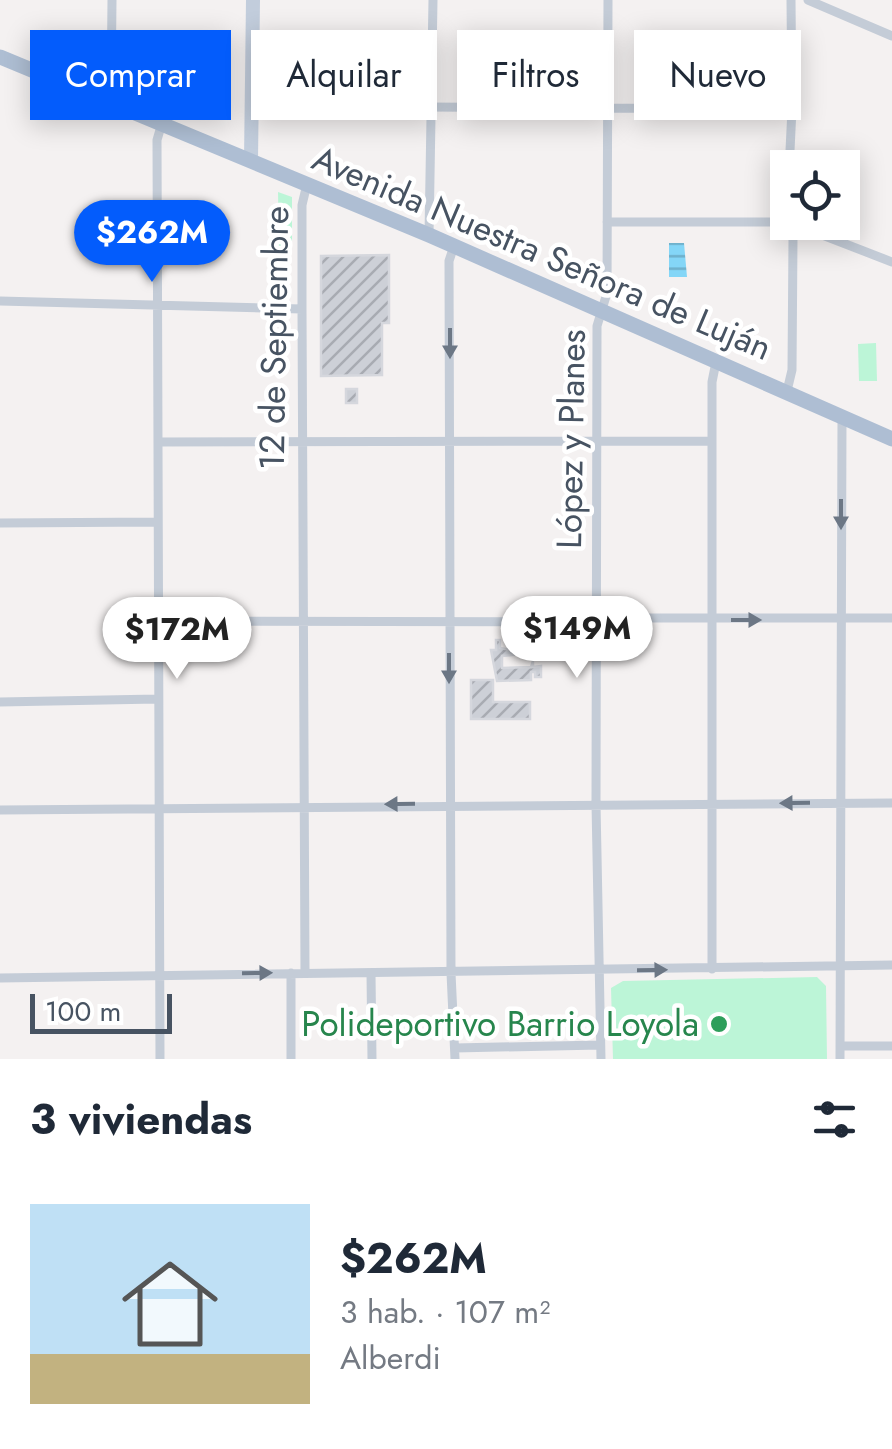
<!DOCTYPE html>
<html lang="es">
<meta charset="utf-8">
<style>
:root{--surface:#fff;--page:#f6f6f7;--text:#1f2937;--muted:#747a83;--line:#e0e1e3;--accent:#035cfc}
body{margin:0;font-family:Jost,sans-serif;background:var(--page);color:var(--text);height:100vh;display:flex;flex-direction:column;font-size:38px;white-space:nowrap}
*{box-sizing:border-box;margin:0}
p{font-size:32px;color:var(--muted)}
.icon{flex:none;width:55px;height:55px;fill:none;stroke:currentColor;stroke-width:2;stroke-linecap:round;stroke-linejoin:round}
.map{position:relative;height:1059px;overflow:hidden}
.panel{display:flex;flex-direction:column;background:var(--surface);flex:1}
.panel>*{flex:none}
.top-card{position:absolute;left:30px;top:30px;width:832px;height:90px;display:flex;gap:20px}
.controls{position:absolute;left:770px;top:150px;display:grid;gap:20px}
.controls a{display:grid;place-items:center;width:90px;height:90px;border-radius:0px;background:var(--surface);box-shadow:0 5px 25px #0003;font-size:50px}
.scale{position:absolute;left:30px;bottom:25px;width:142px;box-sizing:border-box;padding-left:10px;border:5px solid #475362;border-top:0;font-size:28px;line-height:35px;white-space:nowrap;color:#475362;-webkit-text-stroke:8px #fff;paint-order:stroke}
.price{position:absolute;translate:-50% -85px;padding:0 22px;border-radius:35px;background:#fff;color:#222;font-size:32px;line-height:65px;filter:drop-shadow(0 2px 5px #0008)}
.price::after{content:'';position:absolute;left:50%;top:60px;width:30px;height:22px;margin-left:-15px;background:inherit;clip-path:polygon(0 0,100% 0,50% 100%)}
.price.current{background:var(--accent);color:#fff}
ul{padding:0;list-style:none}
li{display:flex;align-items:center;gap:30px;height:250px;padding:0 30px}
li+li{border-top:2px solid var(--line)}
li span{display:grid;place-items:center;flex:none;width:280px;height:200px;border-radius:0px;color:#555}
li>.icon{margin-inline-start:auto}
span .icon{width:120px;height:120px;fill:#fffc;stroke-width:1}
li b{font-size:42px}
h2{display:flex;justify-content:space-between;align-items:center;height:120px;padding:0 30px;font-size:42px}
.tag{padding:0 35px;border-radius:0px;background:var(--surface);box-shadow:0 5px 25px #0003;font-size:35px;line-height:90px}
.tag.current{background:var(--accent);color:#fff}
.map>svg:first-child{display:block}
.green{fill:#bcf5d7}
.water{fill:url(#water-rules)}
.building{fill:url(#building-hatch);stroke:#d5d7dd;stroke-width:2.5}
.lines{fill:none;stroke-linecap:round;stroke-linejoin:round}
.street{stroke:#c4ccd7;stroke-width:9}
.secondary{stroke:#c2cddc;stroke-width:14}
.primary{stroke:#aebed3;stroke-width:15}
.oneway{fill:#6c7785}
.leisure-dot{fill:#2e9e5b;stroke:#fff;stroke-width:4}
.labels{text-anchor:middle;stroke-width:9;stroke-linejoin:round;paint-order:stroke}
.street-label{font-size:35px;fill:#475362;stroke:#fff}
.leisure-label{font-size:35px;fill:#27864d;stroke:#fff;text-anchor:end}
</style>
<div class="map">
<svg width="892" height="1059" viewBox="0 0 892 1059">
<defs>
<pattern id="water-rules" width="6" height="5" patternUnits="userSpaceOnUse" patternTransform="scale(2.5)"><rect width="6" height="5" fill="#84d6f7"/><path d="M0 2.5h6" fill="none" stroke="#6eb0cb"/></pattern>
<pattern id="building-hatch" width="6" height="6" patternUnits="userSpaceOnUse" patternTransform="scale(2.5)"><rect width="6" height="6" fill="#cdd0d7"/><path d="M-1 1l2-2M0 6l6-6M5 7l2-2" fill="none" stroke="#a8abb2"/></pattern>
</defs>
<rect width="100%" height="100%" fill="#f4f1f1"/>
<!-- green -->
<path class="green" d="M278 192 292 197V247H279Z
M876 343 877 381H859L858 344Z
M817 977 826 986 827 1059H613L611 988 623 981Z"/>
<!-- water -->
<path class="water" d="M669 243H684L687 277H669Z"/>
<!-- building -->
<path class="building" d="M389 255V323H382V375L321 376V256Z
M346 389H357V403H346Z
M515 638H540V652L502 656V668L531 667 533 661V667L541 666V677H535V672H531V680L497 681 491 650H496V640H500V648L516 651Z
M471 680H493V702H530V719H471Z"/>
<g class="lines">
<!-- street -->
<path class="street" d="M808 0 892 36
M111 101 112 0
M254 106 792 109
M788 192 792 109 791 0
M607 222H780L799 226 892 262
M429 235 433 0
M454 246 449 261 451 973 455 1059
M0 301 302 309
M787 391 792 370 793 238 790 222
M158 442 712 441
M0 523 158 522
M159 621 585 622 613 618H892
M0 702 157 699
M0 810 892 803
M712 969V382L716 362
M305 972 302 309V205L307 184
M291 973V1059
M371 973 372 1059
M0 978 892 965
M840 1046H892
M455 1048 600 1045
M160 1059 157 140 162 123
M601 1059 596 804 597 326 607 293 608 0
M840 1059 842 417"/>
<!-- secondary -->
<path class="secondary" d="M251 160 253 0"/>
<!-- primary -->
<path class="primary" d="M0 57 429 235 892 439"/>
</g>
<!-- one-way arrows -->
<defs><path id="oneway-solid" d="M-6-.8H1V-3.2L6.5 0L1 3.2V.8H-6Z" transform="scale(2.5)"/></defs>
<g class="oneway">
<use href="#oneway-solid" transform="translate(450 343) rotate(90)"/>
<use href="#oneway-solid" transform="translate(841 514) rotate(90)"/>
<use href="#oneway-solid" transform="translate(746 620)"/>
<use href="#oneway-solid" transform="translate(449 668) rotate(90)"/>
<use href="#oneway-solid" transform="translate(795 803) rotate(179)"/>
<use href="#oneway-solid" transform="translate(400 804) rotate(179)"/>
<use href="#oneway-solid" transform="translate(652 970) rotate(-1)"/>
<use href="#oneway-solid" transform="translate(257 973) rotate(-1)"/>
</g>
<!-- markers -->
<circle class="leisure-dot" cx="719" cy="1024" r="10"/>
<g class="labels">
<!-- street labels -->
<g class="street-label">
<text transform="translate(542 253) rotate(23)" y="12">Avenida Nuestra Señora de Luján</text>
<text transform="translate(274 338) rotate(-89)" y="12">12 de Septiembre</text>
<text transform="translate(571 439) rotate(-89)" y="12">López y Planes</text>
</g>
<!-- leisure labels -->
<g class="leisure-label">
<text x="699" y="1036">Polideportivo Barrio Loyola</text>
</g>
</g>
</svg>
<div class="controls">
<a><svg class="icon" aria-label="locate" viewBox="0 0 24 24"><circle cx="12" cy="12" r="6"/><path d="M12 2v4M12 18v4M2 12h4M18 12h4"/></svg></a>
</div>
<div class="scale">100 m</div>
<b class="price current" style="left:152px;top:285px">$262M</b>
<b class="price" style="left:577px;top:681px">$149M</b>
<b class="price" style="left:177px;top:682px">$172M</b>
<div class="top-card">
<a class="tag current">Comprar</a>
<a class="tag">Alquilar</a>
<a class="tag">Filtros</a>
<a class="tag">Nuevo</a>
</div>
</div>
<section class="panel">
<h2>3 viviendas<svg class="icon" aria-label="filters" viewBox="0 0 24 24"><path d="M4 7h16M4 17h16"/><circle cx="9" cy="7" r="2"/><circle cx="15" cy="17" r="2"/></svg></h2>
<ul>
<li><span style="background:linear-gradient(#bfe0f5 75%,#c2b280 0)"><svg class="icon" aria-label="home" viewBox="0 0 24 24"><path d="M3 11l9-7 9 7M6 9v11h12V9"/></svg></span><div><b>$262M</b><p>3 hab. · 107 m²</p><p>Alberdi</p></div></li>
</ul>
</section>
